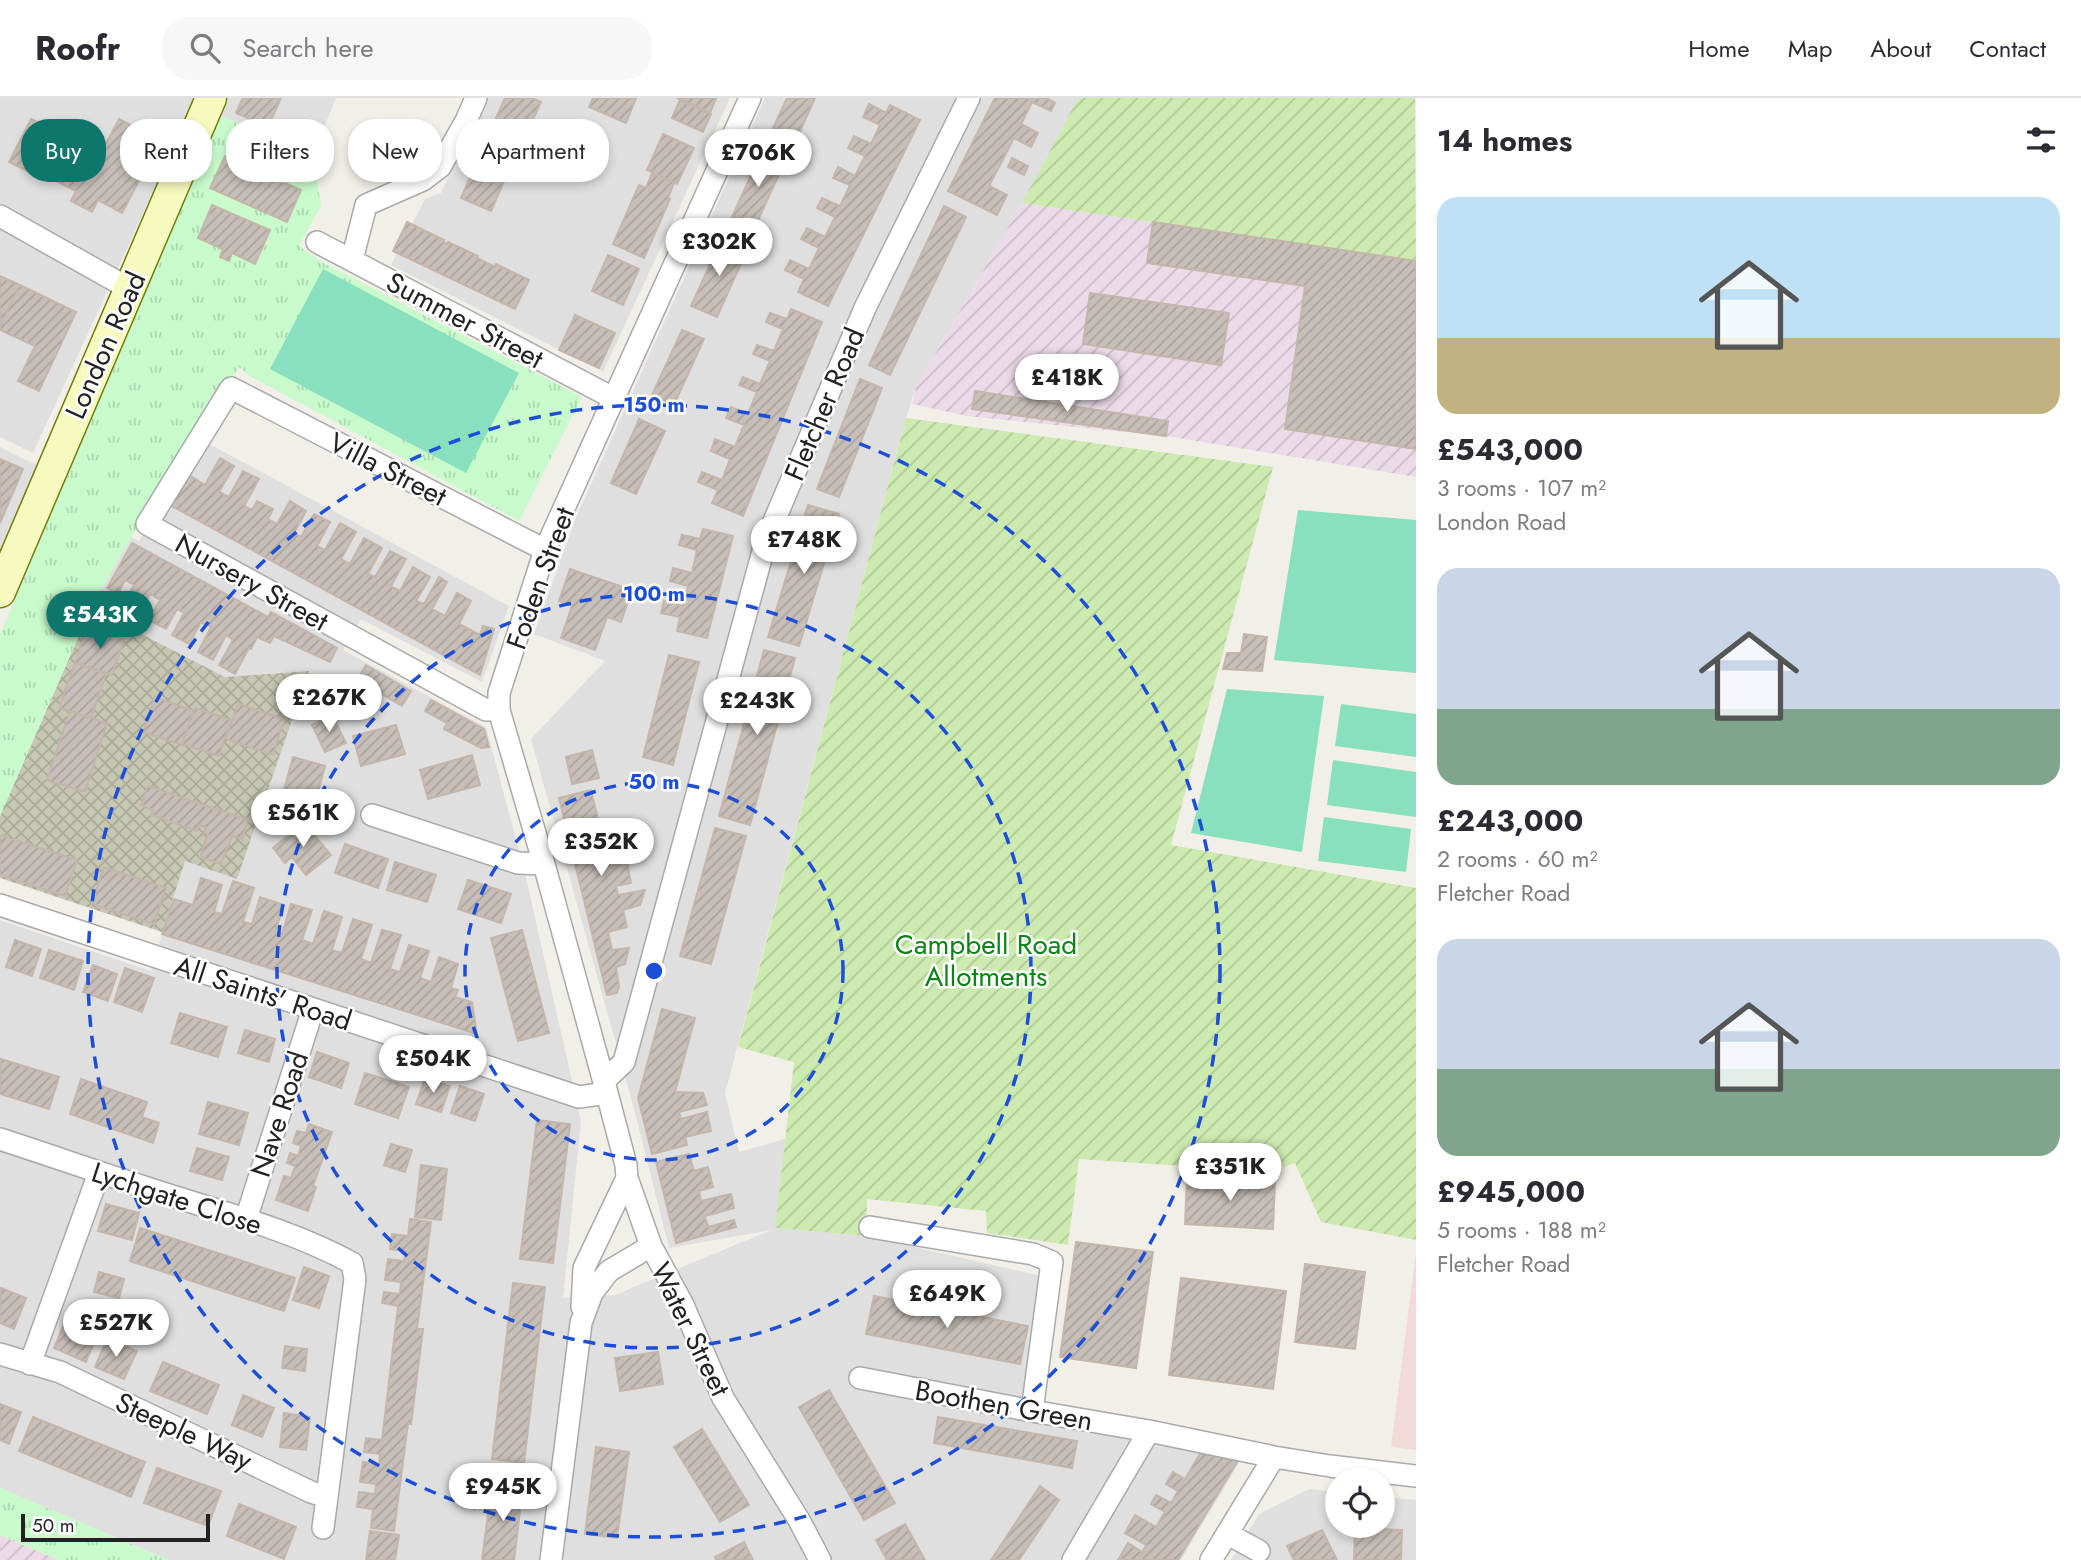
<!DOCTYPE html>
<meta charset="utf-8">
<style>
:root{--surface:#fff;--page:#f7f7f7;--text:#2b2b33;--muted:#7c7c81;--line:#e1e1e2;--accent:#0f766e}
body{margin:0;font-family:Jost,sans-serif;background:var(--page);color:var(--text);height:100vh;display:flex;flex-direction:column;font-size:26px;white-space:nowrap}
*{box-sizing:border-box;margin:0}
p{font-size:23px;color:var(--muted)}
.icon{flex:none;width:38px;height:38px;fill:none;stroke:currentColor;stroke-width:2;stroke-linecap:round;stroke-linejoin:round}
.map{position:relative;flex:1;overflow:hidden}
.drawer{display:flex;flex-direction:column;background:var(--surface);width:665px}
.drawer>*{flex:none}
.top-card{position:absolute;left:21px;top:21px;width:665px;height:63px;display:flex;gap:14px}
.tools{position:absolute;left:1325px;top:1370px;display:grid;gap:14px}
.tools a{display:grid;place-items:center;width:70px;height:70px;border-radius:50%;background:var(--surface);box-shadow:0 4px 10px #0003;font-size:35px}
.scale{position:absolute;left:21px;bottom:18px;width:189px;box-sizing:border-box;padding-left:7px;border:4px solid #222;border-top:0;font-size:19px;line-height:24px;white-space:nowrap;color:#222;-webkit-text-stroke:5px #fff;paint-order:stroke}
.price{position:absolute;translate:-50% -60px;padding:0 16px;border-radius:24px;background:#fff;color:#222;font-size:23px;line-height:46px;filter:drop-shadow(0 2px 4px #0008)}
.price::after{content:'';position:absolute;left:50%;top:42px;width:21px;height:16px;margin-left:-10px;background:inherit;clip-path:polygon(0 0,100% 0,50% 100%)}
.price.selected{background:var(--accent);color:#fff}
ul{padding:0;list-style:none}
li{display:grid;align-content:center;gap:14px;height:371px;padding:0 21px}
li span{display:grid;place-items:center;height:217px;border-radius:21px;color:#555}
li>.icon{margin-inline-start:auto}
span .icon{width:126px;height:126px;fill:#fffc;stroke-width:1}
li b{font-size:30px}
h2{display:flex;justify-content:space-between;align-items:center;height:84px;padding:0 21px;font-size:30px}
.tag{padding:0 24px;border-radius:28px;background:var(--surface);box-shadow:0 4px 10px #0003;font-size:24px;line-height:63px}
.tag.selected{background:var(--accent);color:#fff}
header{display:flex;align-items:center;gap:42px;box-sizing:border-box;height:98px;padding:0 35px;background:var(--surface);border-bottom:2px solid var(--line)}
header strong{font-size:33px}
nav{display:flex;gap:38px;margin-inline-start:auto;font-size:24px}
.search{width:490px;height:63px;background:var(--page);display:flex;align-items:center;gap:18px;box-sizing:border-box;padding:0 24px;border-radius:28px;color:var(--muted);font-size:26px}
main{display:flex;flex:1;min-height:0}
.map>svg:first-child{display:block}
.residential{fill:#e0dfdf}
.commercial{fill:#f2dad9}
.industrial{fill:url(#industrial-furrows)}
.construction{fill:url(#construction-cross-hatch)}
.park{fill:url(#park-tufts)}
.garden{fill:url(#garden-furrows)}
.pitch{fill:#88e0be}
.building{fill:url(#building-hatch);stroke:#c4b6ab;stroke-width:2}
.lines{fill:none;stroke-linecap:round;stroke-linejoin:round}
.street-casing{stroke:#a9a9a9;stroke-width:24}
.secondary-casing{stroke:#707d05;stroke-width:33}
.street{stroke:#fff;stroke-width:21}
.secondary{stroke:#f7fabf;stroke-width:30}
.ring{fill:none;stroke:#1d4ed8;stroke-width:3.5;stroke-dasharray:12 9}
.labels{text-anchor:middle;stroke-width:5;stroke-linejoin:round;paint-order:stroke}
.street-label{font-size:28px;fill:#222;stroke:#fff}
.park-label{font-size:28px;fill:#0c8416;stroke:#fff}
.centre{fill:#1d4ed8;stroke:#fff;stroke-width:3.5}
.ring-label{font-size:21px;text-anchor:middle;font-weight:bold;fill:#1d4ed8;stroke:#fff;stroke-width:5;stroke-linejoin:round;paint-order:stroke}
</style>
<header>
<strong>Roofr</strong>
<div class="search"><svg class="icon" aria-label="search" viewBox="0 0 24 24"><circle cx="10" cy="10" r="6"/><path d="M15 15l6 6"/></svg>Search here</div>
<nav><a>Home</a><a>Map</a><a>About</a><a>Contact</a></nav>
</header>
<main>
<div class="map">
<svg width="1416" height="1462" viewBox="0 0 1416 1462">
<defs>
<pattern id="industrial-furrows" width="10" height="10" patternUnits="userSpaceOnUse" patternTransform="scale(1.75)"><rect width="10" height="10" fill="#ebdbe8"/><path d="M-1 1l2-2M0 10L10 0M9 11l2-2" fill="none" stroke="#c9bcc7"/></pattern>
<pattern id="construction-cross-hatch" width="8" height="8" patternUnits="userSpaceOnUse" patternTransform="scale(1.75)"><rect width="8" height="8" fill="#c7c7b4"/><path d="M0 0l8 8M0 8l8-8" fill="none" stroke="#abab9a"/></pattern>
<pattern id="park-tufts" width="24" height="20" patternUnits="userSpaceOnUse" patternTransform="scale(1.75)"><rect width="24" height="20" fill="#c8facc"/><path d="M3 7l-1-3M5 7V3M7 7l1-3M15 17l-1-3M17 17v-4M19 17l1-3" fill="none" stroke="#acd6af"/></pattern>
<pattern id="garden-furrows" width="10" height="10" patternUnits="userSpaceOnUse" patternTransform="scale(1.75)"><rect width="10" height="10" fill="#cdebb0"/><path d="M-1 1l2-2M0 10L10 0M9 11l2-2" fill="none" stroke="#b0c997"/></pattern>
<pattern id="building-hatch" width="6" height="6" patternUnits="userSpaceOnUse" patternTransform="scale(1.75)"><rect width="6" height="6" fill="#c7bfb8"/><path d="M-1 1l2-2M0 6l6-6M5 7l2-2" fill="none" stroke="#aba49e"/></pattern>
</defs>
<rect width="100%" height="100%" fill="#f2efe9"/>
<!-- residential -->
<path class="residential" d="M0 0H196L33 355 0 339Z
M229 0H336L313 56 221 18Z
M484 0H730L603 274 391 167 425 101 441 95Z
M765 0H1078L1022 105 916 289 906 320 725 995 739 1054 785 1041 776 1130 866 1138 1041 1178 1024 1321 1245 1355 1181 1462H169L0 1390V822L151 873 184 763 237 780 308 573 225 579 91 510 131 439 139 443 202 342 509 508 482 584 361 521 343 552 486 629 525 775 581 1023 563 1200 615 1197 771 1132 669 1150 633 1007 531 641 605 563 534 536 575 422Z
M0 349 41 369 0 478Z
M1309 1391 1337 1394V1428H1382L1383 1399 1416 1402V1462H1231L1259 1416Z"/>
<!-- commercial -->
<path class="commercial" d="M1416 1154V1352L1391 1349Z"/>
<!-- industrial -->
<path class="industrial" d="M1022 105 1416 163V379L1166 338 967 318 912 306 916 289Z
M0 1437 59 1462H0Z"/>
<!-- construction -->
<path class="construction" d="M91 510 225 579 309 573 237 781 185 763 162 834 0 780V718Z"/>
<!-- park -->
<path class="park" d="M221 18 313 56 321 108 299 148 320 163 582 299 519 423 250 278 239 269 131 439 91 510 0 718V537Z
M0 1390 169 1462H59L0 1437Z"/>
<!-- garden -->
<path class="garden" d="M1078 0H1415L1416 163 1022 105Z
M906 320 1273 369 1171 747 1416 790V1142L1321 1124 1295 1065 1270 1074 1079 1061 1068 1147 987 1135 986 1113 867 1101 866 1138 775 1130 794 964 738 949Z"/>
<!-- pitch -->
<path class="pitch" d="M323 171 519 275 466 375 270 271Z
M1298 412 1416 422V575L1274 562Z
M1227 591 1324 598 1302 754 1191 735Z
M1341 606 1416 616V659L1335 648Z
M1333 662 1416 674V719L1327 707Z
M1324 719 1411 731 1406 774 1318 763Z"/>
<!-- building -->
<path class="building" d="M243 0H281L268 29 236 15Z
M505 0H532L541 4 510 72 479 58Z
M593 0H636L626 25 589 9Z
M677 0H716L710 15Z
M787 0H815L797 40 773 30Z
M995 0H1046L1055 5 1051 13 1032 4 1021 26 1038 35 1031 49 1014 40 989 88 1007 97 997 117 948 93Z
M680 2 711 16 703 34 672 20Z
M869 6 886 15 890 7 920 22 828 208 798 194 804 181 785 172 790 162 809 171 819 150 801 141 807 130 825 139 835 119 817 110 822 100 840 108 850 87 833 80 838 69 855 78 865 58 848 50 854 38 871 46 880 27 863 19Z
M31 21 57 34 51 44 57 47 42 76 33 71 31 75 9 64Z
M119 21 140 32 131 50 151 60 122 115 98 102 92 114 71 103 76 93 42 76 57 47 77 57 81 49 99 59Z
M663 36 694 50 677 86 647 72Z
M762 53 785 63 755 129 732 119Z
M225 58 301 92 287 124 210 90Z
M1012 60 1028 68 1024 77 1008 69Z
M476 65 506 79 491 113 461 100Z
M652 75 674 85 668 100 670 101 644 160 613 146 639 87 646 90Z
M212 107 270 132 255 166 232 155 229 163 220 159 223 151 198 140Z
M944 108 966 119 890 277 869 267Z
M407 124 444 142 443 144 447 146 448 144 478 158 477 160 495 169 496 166 529 182 515 211 393 153Z
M1153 124 1416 163V351L1285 331 1305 188 1147 165Z
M722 140 747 152 717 219 691 208Z
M608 157 639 171 623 207 592 193Z
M0 178 20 187 0 228Z
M20 187 76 214 39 293 18 283 35 248 0 232V228Z
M1090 195 1229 215 1221 267 1083 246Z
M791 211 822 224 743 418 712 405 718 392 698 384 702 374 722 382 730 361 711 353 715 341 735 349 744 327 726 320 731 309 748 316 757 294 739 287 743 279 760 286 770 263 753 256 757 247 774 253 783 231 766 224 770 215 787 221Z
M575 217 615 235 599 270 559 252Z
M682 232 704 241 674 307 652 297Z
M860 281 882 290 839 399 817 391Z
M975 293 1168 323 1166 338 972 311Z
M639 321 665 333 636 396 611 385Z
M220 360 234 368 219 394 229 399 243 373 259 381 244 408 252 412 257 403 273 411 268 421 277 426 290 403 306 413 294 435 301 439 314 416 330 424 317 448 325 452 340 425 356 434 341 461 350 466 364 440 382 450 368 476 375 479 390 453 406 461 391 488 400 493 413 469 430 479 416 503 424 506 439 479 447 484 432 511 445 518 457 495 471 503 459 526 480 537 483 528 494 531 480 577 170 407 187 376 205 387Z
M0 361 23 371 0 425Z
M808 407 839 416 799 548 768 539Z
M703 431 733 438 707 540 677 533 680 519 661 515 664 503 683 508 688 488 670 483 673 470 692 475 697 452 679 447 682 437 700 441Z
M132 445 268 519 271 514 337 550 330 564 274 538 270 545 257 539 251 551 249 550 235 576 219 567 233 542 226 537 213 562 198 554 211 529 201 524 189 546 172 537 184 515 177 511 166 531 149 522 160 502 150 496 138 517 122 508 134 487 125 482 118 496 107 490Z
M570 471 632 492 621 524 607 519 595 552 561 540 572 508 559 503Z
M87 529 124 541 112 577 75 565Z
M1244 536 1267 539 1262 573 1223 571 1227 555H1241Z
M764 552 795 560 750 727 719 718Z
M669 557 699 564 673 667 643 659Z
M75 565 106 576 91 620 59 610Z
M366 567 411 593 402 608 357 582Z
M155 599 193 613 182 647 143 634Z
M431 602 484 631 489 649 481 650 444 631 447 625 425 613Z
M238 606 284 621 273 657 226 641Z
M195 610 231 622 219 658 182 646Z
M70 613 107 625 85 694 47 682Z
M332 617 346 645 325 654 312 627Z
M396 627 405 656 361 668 353 638Z
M592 652 599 680 572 686 566 659Z
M472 657 480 687 428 701 420 672Z
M293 659 325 668 314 709 282 699Z
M148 688 248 722 242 741 232 738 221 766 200 759 208 736 204 735 206 729 199 727 197 733 151 717 153 712 141 707Z
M591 692 602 738 636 730 642 753 609 761 611 768 627 764 631 785 616 788 618 797 645 792 640 807 623 812 627 829 608 834 612 852 629 850 625 866 616 869 619 889 617 895 607 897 559 700Z
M304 725 331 757 306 777 292 759 285 765 273 750Z
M715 730 746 738 711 866 680 858Z
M0 737 77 762 65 798 0 777Z
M345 746 388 761 378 790 335 775Z
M395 764 436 777 427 804 387 792Z
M104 769 166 790 154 826 92 806Z
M201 780 222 787 214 814 222 816 233 783 254 790 243 824 252 826 260 799 284 807 275 834 282 836 291 806 312 812 302 842 313 846 324 813 342 819 332 852 342 855 353 821 372 827 361 861 371 865 382 832 401 837 390 871 400 874 409 847 429 853 420 880 431 884 439 859 458 866 451 890 458 892 455 899 472 904 477 936 162 836 174 801 193 807Z
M468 782 511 796 501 825 458 811Z
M522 832 549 935 518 943 491 840Z
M15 842 41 851 32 878 6 869Z
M49 852 83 863 74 892 40 880Z
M93 867 117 876 108 903 83 894Z
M125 870 154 880 142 914 114 904Z
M662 911 695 920 675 994 703 995 707 1007 679 1014 681 1021 707 1014 711 1033 685 1039 687 1047 652 1056 638 1000Z
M180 915 227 929 218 959 171 945Z
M245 932 275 941 269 964 238 955Z
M317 954 349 965 341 990 309 979Z
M1 961 59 979 49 1011 0 996Z
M365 975 409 989 398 1020 355 1006Z
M425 980 450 988 441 1014 416 1006Z
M81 981 147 1004 142 1019 159 1025 153 1045 70 1016Z
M460 988 484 996 475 1023 451 1015Z
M208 1004 248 1015 239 1047 199 1036Z
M537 1022 570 1026 553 1165 520 1161Z
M309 1026 332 1034 313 1088 316 1089 308 1113 276 1102 284 1078 291 1080 295 1068 287 1065 290 1055 298 1058 301 1048 293 1045 297 1033 306 1035Z
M391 1046 412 1052 405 1074 384 1067Z
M197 1050 229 1059 222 1082 190 1073Z
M689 1056 694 1073 708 1069 713 1089 699 1093 701 1103 731 1096 734 1110 705 1118 708 1129 734 1122 736 1129 676 1145 656 1064Z
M421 1067 447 1071 441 1122 415 1119Z
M1187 1079 1275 1084 1273 1131 1185 1126Z
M106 1106 139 1115 132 1142 98 1133Z
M410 1121 431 1124 417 1231H423L411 1326 408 1325 394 1433 371 1430 373 1411 357 1409 359 1394 375 1396 376 1386 360 1384 363 1364 379 1367 380 1356 364 1354 366 1340 382 1342 398 1208 382 1205 384 1194 400 1196 401 1184 385 1182 388 1161 404 1163 406 1153 390 1151 392 1136 408 1138Z
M140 1130 295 1180 284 1213 130 1163Z
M1076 1144 1153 1154 1136 1270 1060 1259Z
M1305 1166 1365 1174 1355 1251 1295 1244Z
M304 1169 329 1178 319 1210 293 1202Z
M99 1174 124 1181 119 1200 94 1194Z
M1181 1180 1286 1193 1273 1291 1169 1277Z
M513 1185 545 1189 524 1365 492 1361Z
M1 1190 26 1200 14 1231 0 1225Z
M874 1198 1028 1228 1020 1266 866 1236Z
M64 1226 96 1239 86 1264 54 1250Z
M107 1241 137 1253 124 1281 95 1269Z
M285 1248 307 1251 305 1273 282 1270Z
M658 1254 663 1286 620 1293 615 1260Z
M163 1264 219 1287 207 1316 150 1293Z
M829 1292 895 1405 864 1422 799 1309Z
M243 1297 274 1310 262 1339 232 1327Z
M0 1306 21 1314 9 1346 0 1342Z
M284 1315 310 1319 306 1352 280 1349Z
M33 1319 145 1364 131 1399 19 1353Z
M938 1319 1077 1343 1072 1370 934 1345Z
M702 1331 749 1407 720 1424 674 1349Z
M596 1349 629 1354 617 1440 585 1436Z
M1204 1349 1240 1359 1178 1462H1118L1128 1445 1142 1454 1146 1447 1125 1435 1135 1417 1156 1429 1165 1414 1151 1406 1156 1397 1171 1405 1178 1393 1166 1386 1173 1374 1185 1381Z
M157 1370 221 1393 208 1428 144 1405Z
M492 1385 523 1389 514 1462H482Z
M1040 1388 1059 1402 1019 1462H991Z
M239 1406 296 1429 284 1461 227 1438Z
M905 1426 925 1462H887L876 1442Z
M1355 1430 1402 1432 1401 1462H1354Z
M1322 1432 1337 1462H1294L1287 1448Z
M370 1433 399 1437 395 1462H366Z
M744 1444 753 1462H716L715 1459Z"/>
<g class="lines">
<!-- street casing -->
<g class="street-casing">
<path id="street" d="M750 0 545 452 499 595V612L544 766 607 995 626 1067 627 1080 651 1148 683 1207 723 1300 799 1422 820 1462
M0 118 130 191
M317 144 613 300
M352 162 366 107 423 82 440 69 466 23 476 0
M499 612H486L147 426 231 290 545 452
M372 717 518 765 544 766
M0 807 579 999 607 995
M604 983 624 964 766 442 865 210 969 0
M0 1041C61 1061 121 1082 182 1101 239 1119 299 1136 352 1165L355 1181 323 1430
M246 1121 313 911
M870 1129 1033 1156 1052 1164 1032 1313
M582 1209 584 1170 627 1080
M0 1256 60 1274 311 1394 327 1399
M30 1266 99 1075
M860 1280 1032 1313 1149 1333 1274 1359 1330 1368 1416 1378
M1228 1436 1259 1453
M551 1462 581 1225 592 1195 609 1173 651 1148
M1073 1462 1149 1333
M1211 1462 1274 1359"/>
</g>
<!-- secondary casing -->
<g class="secondary-casing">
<path id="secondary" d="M0 494 211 0"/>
</g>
<!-- street -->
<use href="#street" class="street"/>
<!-- secondary -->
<use href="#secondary" class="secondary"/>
</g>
<!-- distance rings -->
<g class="ring">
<circle cx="654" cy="873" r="189"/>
<circle cx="654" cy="873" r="377"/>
<circle cx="654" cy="873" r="566"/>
</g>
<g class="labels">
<!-- street labels -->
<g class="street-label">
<text transform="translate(465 222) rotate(28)" y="10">Summer Street</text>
<text transform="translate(105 247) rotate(-66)" y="10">London Road</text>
<text transform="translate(824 306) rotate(-67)" y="10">Fletcher Road</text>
<text transform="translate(388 371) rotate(27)" y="10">Villa Street</text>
<text transform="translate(540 480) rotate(-70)" y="10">Foden Street</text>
<text transform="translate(252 484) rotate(29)" y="10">Nursery Street</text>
<text transform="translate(263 895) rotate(18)" y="10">All Saints' Road</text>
<text transform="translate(279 1016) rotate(-72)" y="10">Nave Road</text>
<text transform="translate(177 1100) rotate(18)" y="10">Lychgate Close</text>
<text transform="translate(691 1231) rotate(64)" y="10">Water Street</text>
<text transform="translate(1004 1307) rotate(10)" y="10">Boothen Green</text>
<text transform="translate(184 1333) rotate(25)" y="10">Steeple Way</text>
</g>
<!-- park labels -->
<g class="park-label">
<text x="986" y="856">Campbell Road<tspan x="986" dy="32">Allotments</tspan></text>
</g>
</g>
<circle cx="654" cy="873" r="10" class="centre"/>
<g class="ring-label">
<text x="654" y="314">150 m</text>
<text x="654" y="503">100 m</text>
<text x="654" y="691">50 m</text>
</g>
</svg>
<div class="tools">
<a><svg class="icon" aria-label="locate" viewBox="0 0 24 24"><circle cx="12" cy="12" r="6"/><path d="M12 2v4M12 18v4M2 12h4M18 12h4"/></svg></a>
</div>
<div class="scale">50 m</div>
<b class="price" style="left:758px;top:91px">£706K</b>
<b class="price" style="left:719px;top:180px">£302K</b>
<b class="price" style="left:1067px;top:316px">£418K</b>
<b class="price" style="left:804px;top:478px">£748K</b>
<b class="price selected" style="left:100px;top:553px">£543K</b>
<b class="price" style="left:329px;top:636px">£267K</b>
<b class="price" style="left:757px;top:639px">£243K</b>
<b class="price" style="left:303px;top:751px">£561K</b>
<b class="price" style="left:601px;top:780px">£352K</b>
<b class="price" style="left:433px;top:997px">£504K</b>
<b class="price" style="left:1230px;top:1105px">£351K</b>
<b class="price" style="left:947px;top:1232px">£649K</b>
<b class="price" style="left:116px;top:1261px">£527K</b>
<b class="price" style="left:503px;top:1425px">£945K</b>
<div class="top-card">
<a class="tag selected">Buy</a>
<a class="tag">Rent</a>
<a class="tag">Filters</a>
<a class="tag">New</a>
<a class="tag">Apartment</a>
</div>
</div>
<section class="drawer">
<h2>14 homes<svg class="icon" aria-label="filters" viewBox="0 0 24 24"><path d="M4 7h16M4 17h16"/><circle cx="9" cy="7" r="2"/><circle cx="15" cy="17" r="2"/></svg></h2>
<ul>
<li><span style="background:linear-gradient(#bfe0f5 65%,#c2b280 0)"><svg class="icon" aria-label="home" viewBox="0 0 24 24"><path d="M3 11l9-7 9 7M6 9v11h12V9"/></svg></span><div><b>£543,000</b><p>3 rooms · 107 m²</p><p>London Road</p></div></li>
<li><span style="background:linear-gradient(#c9d6e8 65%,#7fa58c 0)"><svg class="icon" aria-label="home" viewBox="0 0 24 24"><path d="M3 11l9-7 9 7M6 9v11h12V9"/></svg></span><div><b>£243,000</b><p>2 rooms · 60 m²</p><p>Fletcher Road</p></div></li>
<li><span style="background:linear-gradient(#c9d6e8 60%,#7fa58c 0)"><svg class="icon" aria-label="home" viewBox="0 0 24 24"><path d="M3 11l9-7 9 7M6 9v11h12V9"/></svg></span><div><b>£945,000</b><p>5 rooms · 188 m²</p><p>Fletcher Road</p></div></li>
</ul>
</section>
</main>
